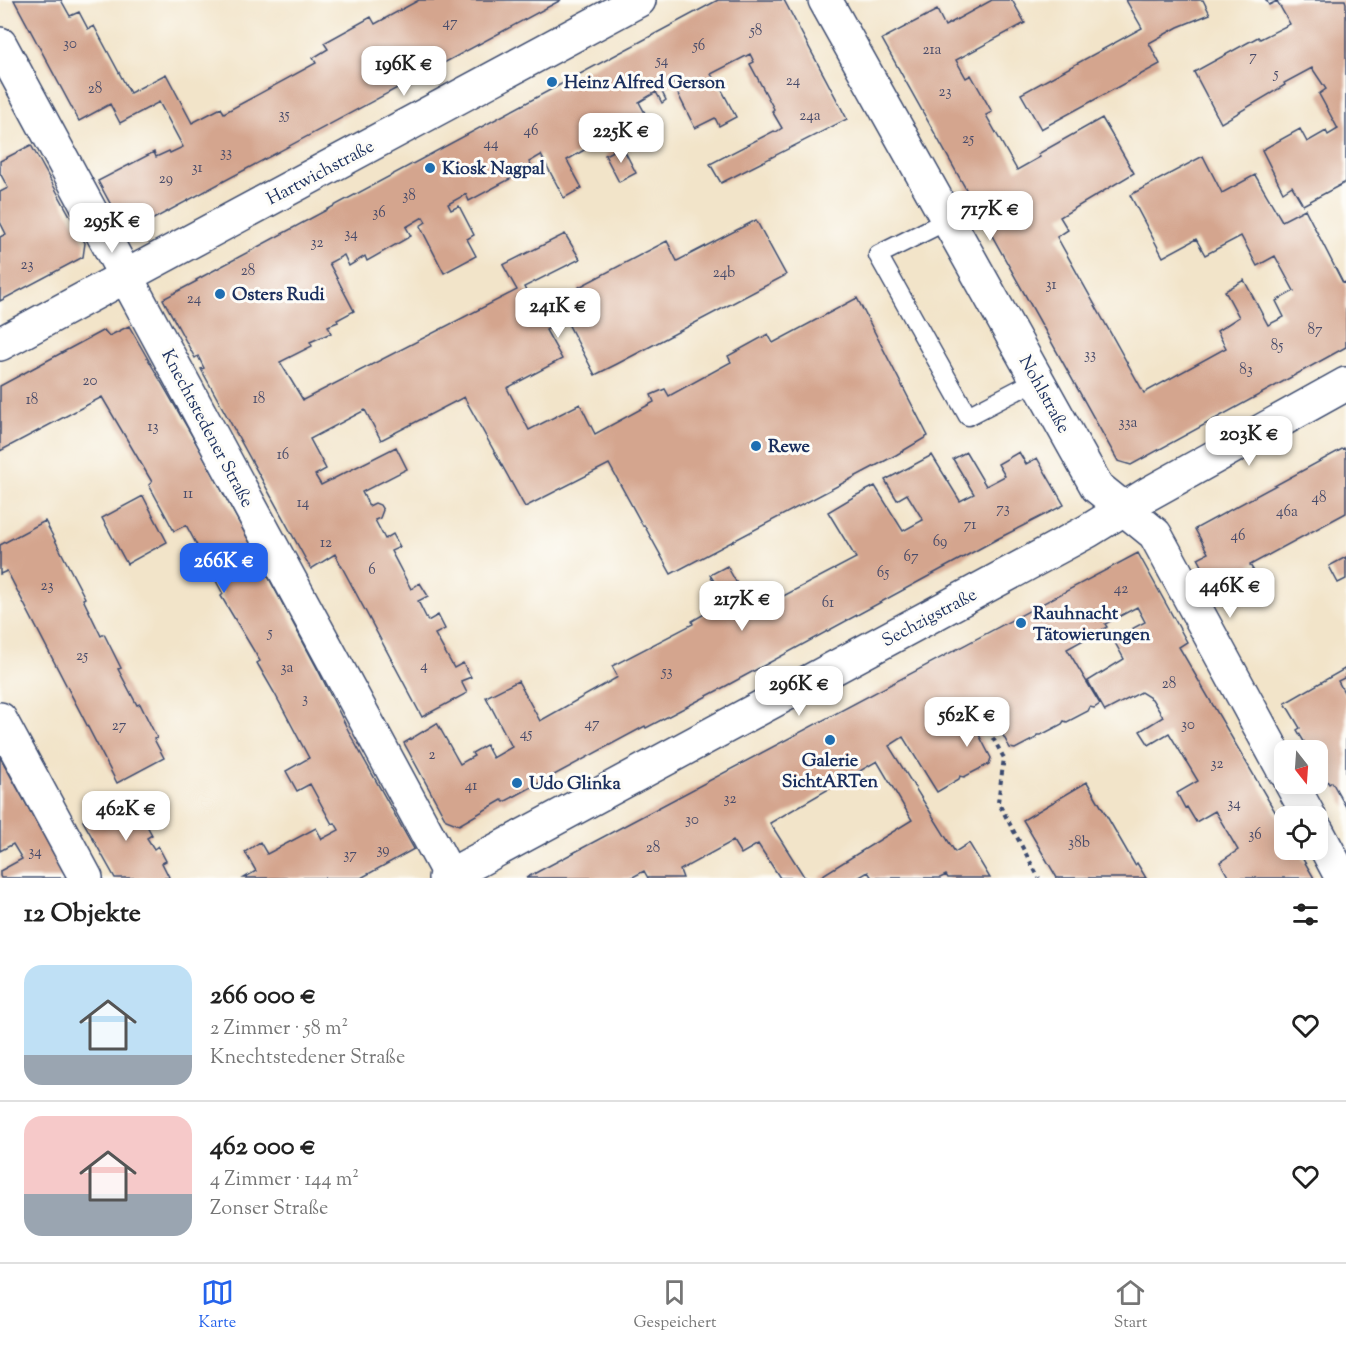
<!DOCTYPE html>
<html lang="de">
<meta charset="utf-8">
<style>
:root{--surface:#fff;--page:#f6f6f6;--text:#222;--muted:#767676;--line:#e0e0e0;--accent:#2563eb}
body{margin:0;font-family:"Sorts Mill Goudy",serif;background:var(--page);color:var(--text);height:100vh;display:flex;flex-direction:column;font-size:22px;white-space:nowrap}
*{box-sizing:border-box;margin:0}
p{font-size:20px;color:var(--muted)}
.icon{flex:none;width:33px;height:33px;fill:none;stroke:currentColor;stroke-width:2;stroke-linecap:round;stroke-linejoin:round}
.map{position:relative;height:878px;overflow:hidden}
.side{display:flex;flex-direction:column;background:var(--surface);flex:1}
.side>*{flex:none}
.needle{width:39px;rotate:163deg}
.buttons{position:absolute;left:1274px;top:740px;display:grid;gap:12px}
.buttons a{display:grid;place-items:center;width:54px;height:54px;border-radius:12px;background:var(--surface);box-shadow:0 3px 15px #0003;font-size:30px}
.price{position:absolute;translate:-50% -51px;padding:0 14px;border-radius:12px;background:#fff;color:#222;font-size:20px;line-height:39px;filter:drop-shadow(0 2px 3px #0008)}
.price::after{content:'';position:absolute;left:50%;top:36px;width:18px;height:14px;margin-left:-9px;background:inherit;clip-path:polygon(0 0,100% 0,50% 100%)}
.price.current{background:var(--accent);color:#fff}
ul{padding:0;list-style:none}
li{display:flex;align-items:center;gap:18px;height:150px;padding:0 24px}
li+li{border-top:2px solid var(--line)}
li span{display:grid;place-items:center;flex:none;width:168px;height:120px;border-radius:18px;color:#555}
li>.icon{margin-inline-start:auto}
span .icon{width:72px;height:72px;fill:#fffc;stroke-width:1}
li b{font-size:26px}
h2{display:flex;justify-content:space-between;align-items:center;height:72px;padding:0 24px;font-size:26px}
.tabs{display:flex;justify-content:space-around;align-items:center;height:84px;border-top:2px solid var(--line);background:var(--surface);font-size:16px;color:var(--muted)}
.tabs a{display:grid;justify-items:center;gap:3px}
.tabs .current{color:var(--accent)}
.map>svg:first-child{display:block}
.building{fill:#d4a58e}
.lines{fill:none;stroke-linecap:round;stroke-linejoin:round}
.service-casing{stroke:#3b4a6e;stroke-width:21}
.minor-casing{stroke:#3b4a6e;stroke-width:36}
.tertiary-casing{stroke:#3b4a6e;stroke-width:36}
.path{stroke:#3b4a6e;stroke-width:4;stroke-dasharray:4.5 4.5;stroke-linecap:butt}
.service{stroke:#fff;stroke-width:18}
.minor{stroke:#fff;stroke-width:33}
.tertiary{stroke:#fff;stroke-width:33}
.poi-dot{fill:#1f6fb2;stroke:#fdfcf7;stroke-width:2}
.labels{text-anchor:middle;stroke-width:6;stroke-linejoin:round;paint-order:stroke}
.number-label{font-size:15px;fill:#494c6a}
.poi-label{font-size:18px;font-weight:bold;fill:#1b2f5e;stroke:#fdfcf7;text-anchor:start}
.street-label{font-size:18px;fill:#1b2f5e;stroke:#fdfcf7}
</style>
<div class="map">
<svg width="1346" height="878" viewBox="0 0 1346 878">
<rect width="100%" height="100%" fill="#fdfcf7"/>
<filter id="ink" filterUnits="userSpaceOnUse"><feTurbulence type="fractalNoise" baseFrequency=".0167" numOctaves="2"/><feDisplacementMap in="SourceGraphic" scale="12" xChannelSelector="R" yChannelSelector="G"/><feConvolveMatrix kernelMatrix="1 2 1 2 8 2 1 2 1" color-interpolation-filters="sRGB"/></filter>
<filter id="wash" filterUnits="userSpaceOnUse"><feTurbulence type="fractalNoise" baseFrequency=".008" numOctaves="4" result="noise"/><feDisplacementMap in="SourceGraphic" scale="24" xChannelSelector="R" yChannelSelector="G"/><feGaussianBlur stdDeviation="1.35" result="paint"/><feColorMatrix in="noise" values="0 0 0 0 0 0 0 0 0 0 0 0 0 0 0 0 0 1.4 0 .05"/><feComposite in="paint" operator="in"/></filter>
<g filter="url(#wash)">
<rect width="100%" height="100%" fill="#f2e4c9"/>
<g id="blocks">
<!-- building -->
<path class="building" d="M14 0H61L70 16 79 12 88 29 94 26 130 93 166 74 192 123 221 108 224 113 316 63 313 58 328 49 324 43 371 17 375 24 419 0H561L133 230 123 227 98 181 154 152 156 157 169 151 170 153 183 147 159 102 120 123 110 104 79 121Z
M718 0H784L847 119 721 183 710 164 774 131 776 132 782 128 772 111 774 109 750 64 754 62 750 54 711 74 716 83H718L736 117 719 126 715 118 695 128 676 90 677 82 661 90 666 100 662 103 656 92 639 102 652 126 620 141 607 117 589 127 598 142 567 160 582 188 564 198 541 155 529 162 532 167 469 201 466 194 448 204 451 210 459 206 474 235 467 239 476 256 444 273 420 226 426 222 423 217 406 227 411 236 367 261 365 256 349 266 344 255 329 263 354 311 337 320 338 322 328 326 331 333 310 342 312 346 280 362 303 400 517 290 503 265 565 234 580 259 524 287 537 312 558 301 560 305 581 294 578 289 579 287 667 241 677 261 756 220 786 275 617 364 595 375 566 320 546 330 562 359 507 388 529 430 580 404 595 434 654 402 651 395 665 389 669 396 731 362 728 356 768 334 773 343 857 298 928 436 896 455 671 574 644 525 643 526 609 464 525 507 464 397 381 440 365 410 310 439 326 469 315 475 321 485 396 447 407 469 362 492 369 506 375 503 380 505 383 510 380 518 375 520 385 539 393 534 400 547 391 551 411 589 420 583 428 596 418 601 428 621 438 615 445 629 435 634 454 668 463 663 471 677 461 681 467 693 422 717 335 554 311 569 201 369 204 368 198 356 195 358 163 299 197 281 196 280Z
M992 0H1012L1025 23 956 60 966 78 971 75 992 112 986 115 1017 170 1040 157 1038 154 1102 118 1134 173 1060 217 1068 230 1057 237 1144 393 1226 348 1217 331 1239 317 1225 291 1244 280 1268 325 1284 317 1276 301 1294 291 1275 256 1257 266 1241 236 1205 255 1196 239 1163 257 1130 195 1203 156 1222 193 1255 175 1282 221 1305 209 1343 283 1346 282V347L1131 465 1118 461 882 39 937 10 945 26Z
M1126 0H1203L1210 14 1178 27 1149 43 1160 64 1041 129 1021 94 1142 28Z
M1266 0H1345L1346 3V182L1303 205 1292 186 1283 192 1262 150 1300 129 1307 142 1326 131 1328 135 1338 129 1319 94 1326 89 1312 68 1284 83 1285 85 1221 123 1194 72 1258 37 1260 39 1290 24 1277 1 1269 5Z
M31 145 85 243 83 257 0 301V237L6 234 0 222V192L8 188 0 173V161Z
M622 146 636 173 619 182 605 155Z
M129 326 203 455 318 670 351 736 414 849 361 878H244L256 871 245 852 260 842 267 854 316 828 322 839 339 830 335 823 332 824 310 784 297 791 286 771 309 758 275 694 257 663 260 661 221 596 223 594 186 525 174 531 149 485 152 482 102 397 0 451V386L104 330 109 336Z
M1344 448 1346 452V513L1250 565 1255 573 1227 588 1221 577 1211 583 1198 558 1208 553 1195 529Z
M966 452 986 486 1005 476 998 464 1019 452 1026 464 1037 458 1064 505 999 538 726 686 646 728 645 726 504 802 502 800 459 825 446 820 404 743 437 723 460 764 474 756 472 753 486 745 493 758 512 747 486 697 518 681 540 721 618 677 612 666 693 624 692 621 727 601 710 575 727 566 753 612 856 558 828 512 855 496 875 486 903 531 923 520 907 494 897 500 885 480 908 468 932 455 960 501 974 494 953 459Z
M143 496 167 542 127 564 102 518Z
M45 521 85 598 83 599 101 636 104 634 121 668 118 669 137 705 140 704 157 738 154 739 164 758 117 783 7 571 0 574V545Z
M1138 553 1187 642 1179 647 1284 827V849H1297L1314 878H1229L1220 862 1238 850 1215 811 1196 822 1187 807 1185 808 1177 793 1198 781 1169 733 1149 745 1140 731 1163 717 1152 699 1141 692 1105 711 1088 681 1124 659 1113 639 1145 622 1137 607 1105 624 1107 627 1067 649 1100 704 1094 708 1090 707 1088 711 1067 722 1064 721 1062 724 1041 735H1037L1036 738 1015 749 1010 748 993 717 975 727 991 758 989 764 964 777 960 776 959 779 937 792 903 737 889 746 955 852 969 843 990 878H948L946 875 940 878H872L868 872 858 878H818L912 820 877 761 770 823 805 878H780L758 844 741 854 733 841 680 870 683 878H648L644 871 631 878H526Z
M1346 557V579L1338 583 1329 566Z
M1346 668V677L1338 681 1346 696V807L1332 782 1329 784 1317 764V750H1309L1297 730 1300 728 1285 703Z
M0 757 40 829 67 878H1L0 876V871L22 859 13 844 0 851Z
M1087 782 1135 865 1137 863 1146 878H1057L1023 820Z
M130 795 152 835 147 838 154 849 158 846 166 861 162 863 169 877 167 878H115L83 821Z"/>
</g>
</g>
<g filter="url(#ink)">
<use href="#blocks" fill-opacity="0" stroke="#3b4a6e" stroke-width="1.5"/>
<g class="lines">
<!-- service casing -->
<g class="service-casing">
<path id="service" d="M948 220 878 255 968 416 1037 380"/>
</g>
<!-- minor casing -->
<g class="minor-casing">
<path id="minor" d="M825 0 1097 487 1155 534 1284 771
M0 44 450 876
M0 719 86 878
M1291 783 1309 816
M1317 831 1342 878"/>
</g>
<!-- tertiary casing -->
<g class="tertiary-casing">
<path id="tertiary" d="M0 344 639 0
M445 878 1088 531 1148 494 1346 384"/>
</g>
<!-- path -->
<path class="path" d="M984 722 1004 758 998 802 1039 878"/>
<!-- service -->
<use href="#service" class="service"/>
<!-- minor -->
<use href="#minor" class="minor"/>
<!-- tertiary -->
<use href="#tertiary" class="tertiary"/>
</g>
</g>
<!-- markers -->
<g class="poi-dot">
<circle cx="552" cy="82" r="6"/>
<circle cx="430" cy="168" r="6"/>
<circle cx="220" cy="294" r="6"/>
<circle cx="756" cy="446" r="6"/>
<circle cx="1021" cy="623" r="6"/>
<circle cx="830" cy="740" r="6"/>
<circle cx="517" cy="783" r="6"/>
</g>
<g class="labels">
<!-- number labels -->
<g class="number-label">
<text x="450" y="27">47</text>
<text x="756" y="35">58</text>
<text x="70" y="48">30</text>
<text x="699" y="50">56</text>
<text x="932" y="54">21a</text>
<text x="1253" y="61">7</text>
<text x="662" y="65">54</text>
<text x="1276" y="78">5</text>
<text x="793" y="85">24</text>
<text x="95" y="93">28</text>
<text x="945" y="96">23</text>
<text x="284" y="119">35</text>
<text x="810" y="120">24a</text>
<text x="531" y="135">46</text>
<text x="968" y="143">25</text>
<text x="491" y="148">44</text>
<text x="226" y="157">33</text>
<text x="197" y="172">31</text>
<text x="166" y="183">29</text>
<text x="409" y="200">38</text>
<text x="379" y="217">36</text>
<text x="351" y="238">34</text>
<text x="317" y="247">32</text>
<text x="27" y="269">23</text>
<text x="248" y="275">28</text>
<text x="724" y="277">24b</text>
<text x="1051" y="289">31</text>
<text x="194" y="303">24</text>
<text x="1315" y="334">87</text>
<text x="1277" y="350">85</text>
<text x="1090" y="359">33</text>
<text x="1246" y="374">83</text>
<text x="90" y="385">20</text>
<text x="259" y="403">18</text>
<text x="32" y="404">18</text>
<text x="1128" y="427">33a</text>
<text x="153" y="431">13</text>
<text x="283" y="459">16</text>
<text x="188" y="498">11</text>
<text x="1319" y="502">48</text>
<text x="303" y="507">14</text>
<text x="1003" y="513">73</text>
<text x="1287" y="516">46a</text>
<text x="970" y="529">71</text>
<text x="1238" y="540">46</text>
<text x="940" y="546">69</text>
<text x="326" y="547">12</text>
<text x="911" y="561">67</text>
<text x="372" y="574">6</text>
<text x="883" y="577">65</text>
<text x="47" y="590">23</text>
<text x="1121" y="593">42</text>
<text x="828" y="607">61</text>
<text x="270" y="637">5</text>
<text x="82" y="660">25</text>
<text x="424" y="670">4</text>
<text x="287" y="672">3a</text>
<text x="667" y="676">53</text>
<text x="1169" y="688">28</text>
<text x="305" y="703">3</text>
<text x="592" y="728">47</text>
<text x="1188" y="729">30</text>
<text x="119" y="730">27</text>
<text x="526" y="738">45</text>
<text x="432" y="759">2</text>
<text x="1217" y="768">32</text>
<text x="471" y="790">41</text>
<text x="730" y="803">32</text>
<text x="1234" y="808">34</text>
<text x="692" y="824">30</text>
<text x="1255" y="839">36</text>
<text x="1079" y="847">38b</text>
<text x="653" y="852">28</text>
<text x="383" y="854">39</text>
<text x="35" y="856">34</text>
<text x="350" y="859">37</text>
</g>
<!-- poi labels -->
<g class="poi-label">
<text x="564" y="88">Heinz Alfred Gerson</text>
<text x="442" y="174">Kiosk Nagpal</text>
<text x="232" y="300">Osters Rudi</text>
<text x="768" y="452">Rewe</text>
<text x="1033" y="619">Rauhnacht<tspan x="1033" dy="21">Tätowierungen</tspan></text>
<text x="830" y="766" text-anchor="middle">Galerie<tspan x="830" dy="21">SichtARTen</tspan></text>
<text x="529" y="789">Udo Glinka</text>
</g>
<!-- street labels -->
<g class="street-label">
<text transform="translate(320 172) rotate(-28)" y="6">Hartwichstraße</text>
<text transform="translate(1045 394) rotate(61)" y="6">Nohlstraße</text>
<text transform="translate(208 428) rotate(62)" y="6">Knechtstedener Straße</text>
<text transform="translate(929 617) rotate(-28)" y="6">Sechzigstraße</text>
</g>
</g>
</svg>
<div class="buttons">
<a><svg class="needle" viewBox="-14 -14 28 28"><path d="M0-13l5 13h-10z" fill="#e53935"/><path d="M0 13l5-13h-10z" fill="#767676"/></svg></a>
<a><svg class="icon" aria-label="locate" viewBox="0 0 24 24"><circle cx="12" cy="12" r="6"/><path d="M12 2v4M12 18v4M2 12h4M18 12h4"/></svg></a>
</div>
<b class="price" style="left:404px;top:97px">196K €</b>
<b class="price" style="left:621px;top:164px">225K €</b>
<b class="price" style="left:990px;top:242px">717K €</b>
<b class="price" style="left:112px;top:254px">295K €</b>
<b class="price" style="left:558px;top:339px">241K €</b>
<b class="price" style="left:1249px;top:467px">203K €</b>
<b class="price current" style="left:224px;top:594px">266K €</b>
<b class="price" style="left:1230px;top:619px">446K €</b>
<b class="price" style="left:742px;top:632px">217K €</b>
<b class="price" style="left:799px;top:717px">296K €</b>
<b class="price" style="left:967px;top:748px">562K €</b>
<b class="price" style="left:126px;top:842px">462K €</b>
</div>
<section class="side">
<h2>12 Objekte<svg class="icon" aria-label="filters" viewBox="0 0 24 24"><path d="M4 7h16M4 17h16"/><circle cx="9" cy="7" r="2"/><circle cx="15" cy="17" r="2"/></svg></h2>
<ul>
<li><span style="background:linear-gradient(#bfe0f5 75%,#9aa5b1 0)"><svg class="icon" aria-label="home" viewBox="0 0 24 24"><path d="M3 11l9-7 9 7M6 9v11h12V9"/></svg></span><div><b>266 000 €</b><p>2 Zimmer · 58 m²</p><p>Knechtstedener Straße</p></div><svg class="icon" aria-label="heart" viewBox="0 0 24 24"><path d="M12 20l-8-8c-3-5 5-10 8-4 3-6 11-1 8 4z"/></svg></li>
<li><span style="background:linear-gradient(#f6c9c9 65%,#9aa5b1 0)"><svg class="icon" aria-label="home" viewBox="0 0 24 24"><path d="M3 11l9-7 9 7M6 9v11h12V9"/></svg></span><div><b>462 000 €</b><p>4 Zimmer · 144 m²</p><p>Zonser Straße</p></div><svg class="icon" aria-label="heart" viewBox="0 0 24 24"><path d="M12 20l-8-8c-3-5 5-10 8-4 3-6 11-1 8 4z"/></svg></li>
</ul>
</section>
<nav class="tabs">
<a class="current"><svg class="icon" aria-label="map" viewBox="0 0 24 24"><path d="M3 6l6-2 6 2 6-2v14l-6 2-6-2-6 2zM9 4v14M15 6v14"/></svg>Karte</a>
<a><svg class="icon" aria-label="saved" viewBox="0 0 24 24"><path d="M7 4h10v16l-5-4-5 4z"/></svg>Gespeichert</a>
<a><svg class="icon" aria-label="home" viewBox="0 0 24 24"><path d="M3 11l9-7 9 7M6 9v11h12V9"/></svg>Start</a>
</nav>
